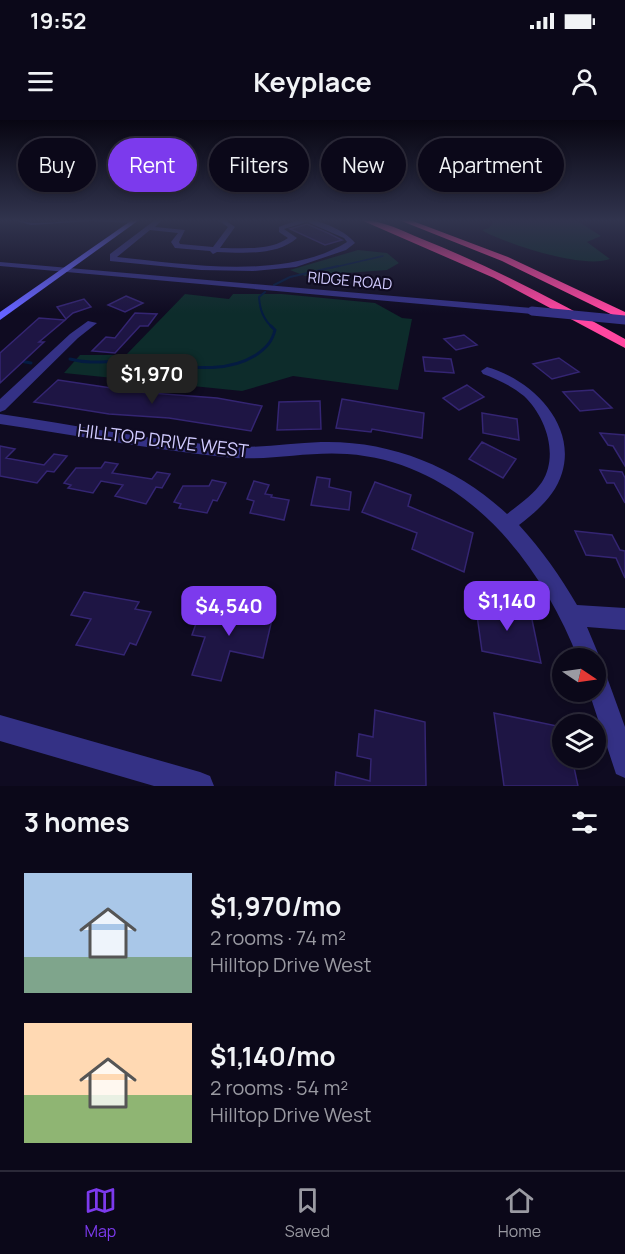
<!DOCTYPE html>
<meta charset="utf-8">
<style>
:root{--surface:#0b0819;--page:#141122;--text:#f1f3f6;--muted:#9a9aa2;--line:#2b2938;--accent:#7c3aed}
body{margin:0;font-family:Manrope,sans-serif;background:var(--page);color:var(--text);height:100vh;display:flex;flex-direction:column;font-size:22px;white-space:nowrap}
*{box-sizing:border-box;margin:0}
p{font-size:20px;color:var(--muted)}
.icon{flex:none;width:33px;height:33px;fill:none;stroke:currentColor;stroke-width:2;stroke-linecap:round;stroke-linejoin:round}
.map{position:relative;height:666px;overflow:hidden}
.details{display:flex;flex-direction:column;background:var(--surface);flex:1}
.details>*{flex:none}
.guide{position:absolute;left:18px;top:18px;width:590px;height:54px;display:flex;gap:12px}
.needle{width:39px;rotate:103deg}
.fabs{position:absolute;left:552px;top:528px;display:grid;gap:12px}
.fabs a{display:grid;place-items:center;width:54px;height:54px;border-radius:50%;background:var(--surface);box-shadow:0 3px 9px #0003,0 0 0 2px var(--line);font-size:30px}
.price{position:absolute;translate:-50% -51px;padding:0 14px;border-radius:12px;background:var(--accent);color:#fff;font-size:20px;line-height:39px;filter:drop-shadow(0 2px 3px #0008)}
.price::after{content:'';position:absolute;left:50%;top:36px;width:18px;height:14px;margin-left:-9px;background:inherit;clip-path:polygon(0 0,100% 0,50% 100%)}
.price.current{background:#222;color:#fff}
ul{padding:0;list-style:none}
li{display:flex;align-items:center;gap:18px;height:150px;padding:0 24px}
li span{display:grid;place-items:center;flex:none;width:168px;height:120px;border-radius:0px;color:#555}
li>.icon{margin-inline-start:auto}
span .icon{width:72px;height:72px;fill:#fffc;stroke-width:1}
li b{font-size:26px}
h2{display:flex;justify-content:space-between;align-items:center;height:72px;padding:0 24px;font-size:26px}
.chip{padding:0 21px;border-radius:27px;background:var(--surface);box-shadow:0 3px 9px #0003,0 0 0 2px var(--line);font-size:21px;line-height:54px}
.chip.current{background:var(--accent);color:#fff}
.status{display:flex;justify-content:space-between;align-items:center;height:42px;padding:0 30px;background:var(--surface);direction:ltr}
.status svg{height:16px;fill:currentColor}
header{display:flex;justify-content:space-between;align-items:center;height:78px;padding:0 24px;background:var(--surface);font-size:27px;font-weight:700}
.tabs{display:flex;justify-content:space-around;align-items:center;height:84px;border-top:2px solid var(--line);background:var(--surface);font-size:16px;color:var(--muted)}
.tabs a{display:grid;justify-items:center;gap:3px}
.tabs .current{color:var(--accent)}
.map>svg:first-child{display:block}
.green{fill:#0d2c2b}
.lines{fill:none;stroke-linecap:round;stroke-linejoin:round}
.stream-far2{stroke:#041b41;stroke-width:1.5}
.stream-far1{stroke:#041b41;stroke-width:2}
.stream{stroke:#041b41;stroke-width:3}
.building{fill:#1e1544;stroke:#342572;stroke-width:1.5}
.service{fill:#343185;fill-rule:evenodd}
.minor{fill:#343185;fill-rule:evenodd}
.tertiary{fill:#343185;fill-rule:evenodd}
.secondary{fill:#6562ff;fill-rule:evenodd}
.motorway{fill:#ff46a0;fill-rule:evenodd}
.tertiary-bridge{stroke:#343185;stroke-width:9}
.labels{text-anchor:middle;stroke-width:4.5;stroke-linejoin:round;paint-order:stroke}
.far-street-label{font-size:15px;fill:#d1cbff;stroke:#0f0b21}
.street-label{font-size:18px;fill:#d1cbff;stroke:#0f0b21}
</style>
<div class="status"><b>19:52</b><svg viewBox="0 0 49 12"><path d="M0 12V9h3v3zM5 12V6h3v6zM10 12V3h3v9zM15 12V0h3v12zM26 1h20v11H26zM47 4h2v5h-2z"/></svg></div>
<header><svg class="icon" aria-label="menu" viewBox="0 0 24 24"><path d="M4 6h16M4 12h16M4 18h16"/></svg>Keyplace<svg class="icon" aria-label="person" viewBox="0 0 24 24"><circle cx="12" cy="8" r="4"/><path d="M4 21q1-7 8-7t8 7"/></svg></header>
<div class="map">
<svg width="625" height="666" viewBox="0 0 625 666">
<rect width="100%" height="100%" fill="#0f0b21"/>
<!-- green -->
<path class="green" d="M489 100H576L601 116 587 122 610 139C583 149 511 125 485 112L482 110 489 108 493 102Z
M358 130 387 133 399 143 387 150 305 156 290 150Z
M185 174 229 179 233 174H282L375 183 402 198 412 199 398 270 293 256 242 271 64 253 80 235H126Z"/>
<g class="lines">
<!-- stream-far2 -->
<path class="stream-far2" d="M331 148 383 136"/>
<!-- stream-far1 -->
<path class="stream-far1" d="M274 165 290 157 338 146
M265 172 259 177C260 190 263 199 273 208"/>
<!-- stream -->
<path class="stream" d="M70 239C92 245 112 240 134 241 175 243 219 258 256 235 266 228 272 222 275 210L271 206
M20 241 31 243"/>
</g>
<!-- building -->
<path class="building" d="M307 104 328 113 342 120 325 125 290 109Z
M126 176 143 183 125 192 108 185Z
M84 179 91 187 73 193 66 199 57 187Z
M135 193 157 194 148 206H140L115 233 92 231 106 217 115 218Z
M39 198 65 200 39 222H44L0 263V233Z
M464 215 477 225 456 230 444 219Z
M423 237 451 239 454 253 425 251Z
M559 238 579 252 552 259 533 244Z
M58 260 138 272 217 278 262 286 251 311 169 298 109 294 34 282Z
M467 265 484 277 459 290 443 278Z
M593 270 612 288 580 291 563 272Z
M342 279 424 293 422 318 372 309 371 312 336 308Z
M320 281 321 309 277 310 279 282Z
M482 293 517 299 519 320 483 313Z
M600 313 625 315V346L613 326 608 325Z
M482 322 516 339 503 358 469 339Z
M0 326 15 329 6 338 44 345 54 334 67 336 54 352 47 351 37 363 0 356Z
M105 342 118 344 112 353 152 359 157 352 170 354 162 368 156 367 146 384 115 376 123 365 101 361 93 373 68 368 71 365 64 363 76 348H101Z
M600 350 622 352 625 358V383L614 363H607Z
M317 357 330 359 329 367 351 372 349 390 311 385Z
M212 360 226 363 217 381 213 380 207 393 179 388 181 384 174 382 183 366H209Z
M254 361 269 365 265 374 272 375 271 377 289 380 284 400 250 393 254 381 247 379Z
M375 362 411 375 408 386 473 413 464 452 412 429 417 413 362 392Z
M575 411 612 415 620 430 625 431V458L616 438 586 435Z
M84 472 139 482 135 489 151 492 136 525 130 523 124 535 76 525 91 499 71 495Z
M204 481 273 495 263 538 230 531 221 561 192 555 205 517 192 515Z
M475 481 530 490 541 543 482 531Z
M375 590 425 602 426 666H335L336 652 370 661 371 639 357 636 359 614 373 617Z
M494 593 562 607V638H572L578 666H504Z"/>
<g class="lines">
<!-- service -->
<path class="service" d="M14 100C21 100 27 103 33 103 65 104 104 94 135 102L133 103 92 101 31 105Z"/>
<!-- minor -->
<path class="minor" d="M155 100H162L155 107 185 110 179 122 180 124 213 127 228 107 218 100H225L235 107 220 128C242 128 270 131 288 118L279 112V107C286 104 295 101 302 100 318 98 346 111 355 123L346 130 296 147 253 151 201 150 110 141V134ZM307 102 344 118 347 122C284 161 186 144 117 137L150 110 178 113 171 122 175 128 210 131 213 134 217 132C242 133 277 136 297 118L284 109Z
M88 201 97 203 78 218 5 290 0 292V279L70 214Z
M487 247C531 259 577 304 562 353 555 376 537 391 519 405 542 430 560 456 577 485L625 488V510L587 507 600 538 597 546 604 549 625 607V658L616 654 589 572H596V538H578C539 439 462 342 347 334 306 331 265 342 224 337 149 329 75 315 0 304V294C75 305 150 320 225 326 257 329 289 323 321 322 390 320 457 347 507 394 520 384 533 375 542 362 559 335 546 297 524 276 512 266 497 259 483 254L481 251Z
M0 595 200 652 210 656 214 666H154L0 621Z"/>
<!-- tertiary -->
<path class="tertiary" d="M0 142 532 188 537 191 532 194 0 146Z"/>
<!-- secondary -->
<path class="secondary" d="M132 100H139L0 200V192Z"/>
<!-- motorway -->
<path class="motorway" d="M361 100C382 100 403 111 422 119 492 147 559 182 625 219V228L494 158Z
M399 100H410L508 137 625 192V201L502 141Z"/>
<!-- tertiary-bridge -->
<path class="tertiary-bridge" d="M532 191 625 200"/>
</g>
<!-- sky -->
<linearGradient id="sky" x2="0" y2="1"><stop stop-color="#080612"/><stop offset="0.52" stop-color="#31344e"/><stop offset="1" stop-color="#31344e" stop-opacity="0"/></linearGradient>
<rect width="625" height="193" fill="url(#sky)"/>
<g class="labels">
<!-- far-street labels -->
<g class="far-street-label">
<text transform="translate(350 161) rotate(5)" y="5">RIDGE ROAD</text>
</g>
<!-- street labels -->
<g class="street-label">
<text transform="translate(163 321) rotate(7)" y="6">HILLTOP DRIVE WEST</text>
</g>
</g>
</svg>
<div class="fabs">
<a><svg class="needle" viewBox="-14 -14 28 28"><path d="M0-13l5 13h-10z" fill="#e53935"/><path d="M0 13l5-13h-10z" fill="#9a9aa2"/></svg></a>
<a><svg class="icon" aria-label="layers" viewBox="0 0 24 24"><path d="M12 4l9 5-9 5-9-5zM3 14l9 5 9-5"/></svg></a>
</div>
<b class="price current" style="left:152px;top:285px">$1,970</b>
<b class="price" style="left:507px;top:512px">$1,140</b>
<b class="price" style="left:229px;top:517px">$4,540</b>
<div class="guide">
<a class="chip">Buy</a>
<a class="chip current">Rent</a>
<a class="chip">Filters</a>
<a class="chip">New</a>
<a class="chip">Apartment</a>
</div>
</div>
<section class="details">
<h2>3 homes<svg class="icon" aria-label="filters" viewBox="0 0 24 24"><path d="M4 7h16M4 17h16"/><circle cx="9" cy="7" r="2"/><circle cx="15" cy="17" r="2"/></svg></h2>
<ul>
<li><span style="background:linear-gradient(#a9c7e8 70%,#7fa58c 0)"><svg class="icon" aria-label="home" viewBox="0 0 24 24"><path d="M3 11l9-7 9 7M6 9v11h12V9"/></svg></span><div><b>$1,970/mo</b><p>2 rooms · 74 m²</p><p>Hilltop Drive West</p></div></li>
<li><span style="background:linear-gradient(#ffd9b3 60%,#8fb573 0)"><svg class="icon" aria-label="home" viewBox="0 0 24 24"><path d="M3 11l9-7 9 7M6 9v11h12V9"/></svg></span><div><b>$1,140/mo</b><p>2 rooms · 54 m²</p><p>Hilltop Drive West</p></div></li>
</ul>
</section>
<nav class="tabs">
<a class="current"><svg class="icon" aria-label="map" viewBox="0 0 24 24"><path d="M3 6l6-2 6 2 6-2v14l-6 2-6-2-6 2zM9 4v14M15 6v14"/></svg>Map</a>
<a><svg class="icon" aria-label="saved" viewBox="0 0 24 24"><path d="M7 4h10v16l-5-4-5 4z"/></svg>Saved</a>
<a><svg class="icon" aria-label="home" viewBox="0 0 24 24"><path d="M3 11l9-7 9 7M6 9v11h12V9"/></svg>Home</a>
</nav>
